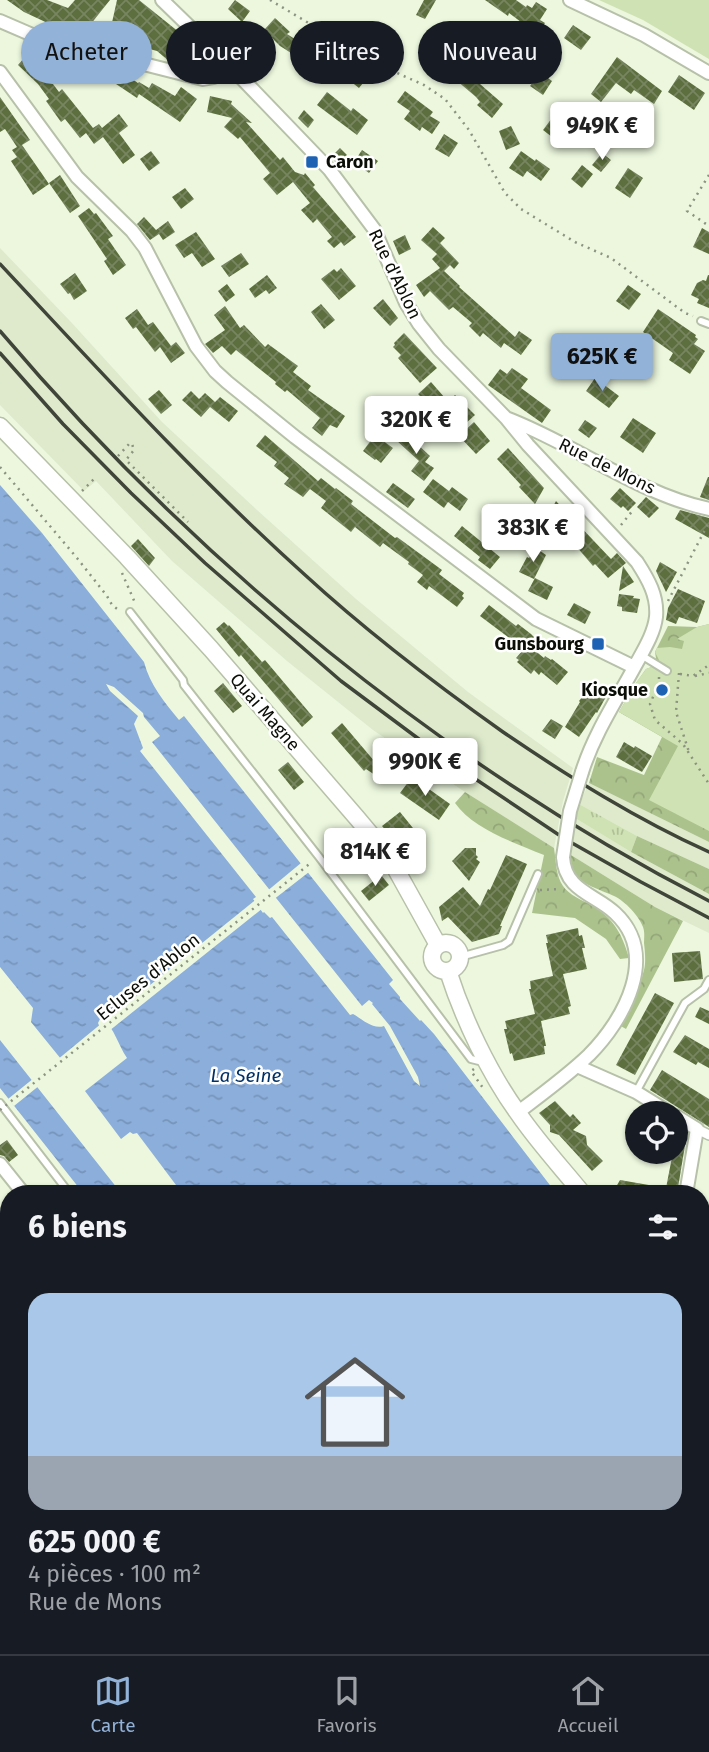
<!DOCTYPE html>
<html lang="fr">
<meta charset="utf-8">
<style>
:root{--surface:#171b24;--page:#242831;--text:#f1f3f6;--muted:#9ea1a6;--line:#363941;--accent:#92b2d8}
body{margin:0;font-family:"Fira Sans",sans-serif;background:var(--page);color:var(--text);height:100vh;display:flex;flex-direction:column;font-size:26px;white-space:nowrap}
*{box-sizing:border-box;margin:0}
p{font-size:23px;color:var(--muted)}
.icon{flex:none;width:38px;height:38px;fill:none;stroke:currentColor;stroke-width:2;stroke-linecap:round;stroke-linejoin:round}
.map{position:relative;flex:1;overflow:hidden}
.panel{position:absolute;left:0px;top:1185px;width:710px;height:471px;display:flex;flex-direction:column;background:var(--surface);border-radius:28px 28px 0 0;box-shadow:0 2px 5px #0004}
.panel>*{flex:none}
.top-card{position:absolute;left:21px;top:21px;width:668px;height:63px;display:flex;gap:14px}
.controls{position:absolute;left:625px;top:1101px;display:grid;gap:14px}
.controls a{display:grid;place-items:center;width:63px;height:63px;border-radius:50%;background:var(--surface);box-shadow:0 2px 5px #0004;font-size:35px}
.price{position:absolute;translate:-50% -60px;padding:0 16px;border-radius:7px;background:#fff;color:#222;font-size:23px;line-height:46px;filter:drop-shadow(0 2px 4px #0008)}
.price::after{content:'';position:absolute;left:50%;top:42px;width:21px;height:16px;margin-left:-10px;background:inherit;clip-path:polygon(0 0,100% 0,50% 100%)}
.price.selected{background:var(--accent);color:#111}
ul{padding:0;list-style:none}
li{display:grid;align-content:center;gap:14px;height:371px;padding:0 28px}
li span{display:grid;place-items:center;height:217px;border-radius:21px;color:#555}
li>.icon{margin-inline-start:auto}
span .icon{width:126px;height:126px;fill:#fffc;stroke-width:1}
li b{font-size:30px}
h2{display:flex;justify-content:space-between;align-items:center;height:84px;padding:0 28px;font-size:30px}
.chip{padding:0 24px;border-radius:32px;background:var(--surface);box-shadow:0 2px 5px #0004;font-size:24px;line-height:63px}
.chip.selected{background:var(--accent);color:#111}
.menu{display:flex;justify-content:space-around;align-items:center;height:98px;border-top:2px solid var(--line);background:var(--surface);font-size:19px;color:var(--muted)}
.menu a{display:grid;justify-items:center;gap:4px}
.menu .selected{color:var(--accent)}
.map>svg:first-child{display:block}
.built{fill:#deeacb}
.grass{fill:url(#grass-tufts)}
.forest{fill:url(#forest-crowns)}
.park{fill:#cfe2b3}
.water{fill:url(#water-ripples);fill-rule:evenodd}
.pier{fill:#ecf7de}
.building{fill:url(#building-cross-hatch)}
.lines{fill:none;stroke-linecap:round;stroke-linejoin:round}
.service-casing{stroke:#b7c1a9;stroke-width:10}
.pedestrian-casing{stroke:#b7c1a9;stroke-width:12}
.minor-casing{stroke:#b7c1a9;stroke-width:16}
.tertiary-casing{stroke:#b7c1a9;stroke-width:18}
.secondary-casing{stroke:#b7c1a9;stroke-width:19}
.path{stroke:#8c9381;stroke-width:2.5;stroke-dasharray:2 5;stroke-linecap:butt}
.service{stroke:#fff;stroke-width:6}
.pedestrian{stroke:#fff;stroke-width:9}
.minor{stroke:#fff;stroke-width:12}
.tertiary{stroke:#fff;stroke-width:14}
.secondary{stroke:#fff;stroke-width:16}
.rail{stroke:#404539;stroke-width:3.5}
.minor-bridge-casing{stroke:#b7c1a9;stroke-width:16;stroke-linecap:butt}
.path-bridge{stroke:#8c9381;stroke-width:2.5;stroke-dasharray:2 5;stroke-linecap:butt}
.minor-bridge{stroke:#fff;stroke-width:12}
.poi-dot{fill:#1e63b3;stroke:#fff;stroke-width:2.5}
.labels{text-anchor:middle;stroke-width:5;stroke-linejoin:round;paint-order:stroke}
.poi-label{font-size:18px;font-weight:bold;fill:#0b0e06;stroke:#fff;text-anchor:end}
.street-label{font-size:18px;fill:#0b0e06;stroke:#fff}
.water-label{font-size:19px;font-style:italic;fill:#003166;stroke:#fff}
</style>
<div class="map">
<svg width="709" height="1654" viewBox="0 0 709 1654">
<defs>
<pattern id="grass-tufts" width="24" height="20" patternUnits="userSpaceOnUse" patternTransform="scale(1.75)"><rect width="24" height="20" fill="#cfe2b3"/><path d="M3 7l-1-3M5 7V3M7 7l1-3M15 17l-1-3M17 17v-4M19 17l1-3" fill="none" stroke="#b0c198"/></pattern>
<pattern id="forest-crowns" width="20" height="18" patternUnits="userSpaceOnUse" patternTransform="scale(1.75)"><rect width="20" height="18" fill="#acc28d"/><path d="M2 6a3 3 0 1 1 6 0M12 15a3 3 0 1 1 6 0" fill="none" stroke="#93a678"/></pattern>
<pattern id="water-ripples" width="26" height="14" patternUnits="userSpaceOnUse" patternTransform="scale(1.75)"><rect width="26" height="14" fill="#8baedb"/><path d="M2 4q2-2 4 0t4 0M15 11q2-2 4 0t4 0" fill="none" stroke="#7794ba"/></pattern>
<pattern id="building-cross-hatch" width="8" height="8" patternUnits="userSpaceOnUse" patternTransform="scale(1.75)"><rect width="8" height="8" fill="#5d6f3e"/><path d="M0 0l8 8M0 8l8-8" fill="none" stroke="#788561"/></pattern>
</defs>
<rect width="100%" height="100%" fill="#ecf7de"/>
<!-- built -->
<path class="built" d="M0 248 71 322 162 422 257 510 356 599 468 692 573 768 563 801 554 848 465 792 373 730 287 661 172 561 96 481 84 491 0 405Z
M589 783 709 842V869L637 836 579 804Z
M575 818 631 852 709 894V933L655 907 571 855Z"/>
<!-- grass -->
<path class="grass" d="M579 804 637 836 631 852 575 818Z
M9 1627V1647H49L54 1654H0V1628Z"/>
<!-- forest -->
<path class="forest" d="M709 624V842L589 783 597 757 644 775 662 737 619 712 636 683 646 669 657 665 655 652 668 626 697 627Z
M465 792 554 848C556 861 556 876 563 886 569 895 582 900 591 905 614 918 622 934 629 958L620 959 606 939 575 918 532 913 544 855C515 843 473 829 455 803Z
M637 836 709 869V894L631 852Z
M571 855 655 907 683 921 626 1029 619 1025C628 1007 639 990 644 970 646 962 645 952 644 943 644 938 645 932 643 927 639 916 625 901 614 896 593 886 569 883 571 855Z"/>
<!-- park -->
<path class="park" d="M599 0H709V59L643 20Z
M709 624V831L649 800 678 746 619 712 636 683 646 669 657 665 659 660 655 652 657 648 670 647 682 649 684 641 677 639 697 627Z"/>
<!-- water -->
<path class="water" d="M430 418 444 433 442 440H437L423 425Z
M0 485 42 533 144 662C150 685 165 703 179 720L184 716 393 980 389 984 400 997V999L420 1021 421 1020 434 1034 556 1193H165L176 1185 137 1133 133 1134 130 1132 121 1139 85 1091 127 1058C118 1045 115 1029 103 1019H100L98 1023 100 1028 61 1059 31 1022 33 1008 0 967ZM106 684 114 687 143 713 144 717 160 736 152 742 362 1006 369 1000 373 1003 372 1004 390 1026 418 1077 420 1086 414 1081 384 1026C373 1030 362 1019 353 1014L350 1015 272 917 270 918 264 912 263 913 253 899 256 897 140 751 143 748 134 724 138 716 110 691Z
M0 1040 121 1193H83L0 1088Z
M702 1385 709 1399V1654H447L441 1647H702Z"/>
<!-- pier -->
<path class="pier" d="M301 863 309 872 273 900 266 892Z
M259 897 258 902 263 908 109 1031 103 1023Z
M102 1023 103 1028 102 1031 63 1062H58L57 1060Z
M34 1078 40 1085 14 1106 8 1099Z"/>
<!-- building -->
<path class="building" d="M7 0H47L68 8 75 0H110L86 30 76 28 84 40 68 36 55 25 54 26 24 12Z
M117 0H139L200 49 192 60 179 53 173 61 171 59 169 61 157 51 146 48V45L109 36Z
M235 0 250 11 242 22 228 9Z
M424 0H436L425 19 416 15Z
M485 0H516L526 7 527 5 532 8 536 2 547 9 540 20 545 23 537 34 509 13 508 16Z
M275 18 290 32 287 34 312 50 318 41 331 51 319 64 313 60 310 65 280 46 264 30Z
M473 23 474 24 475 23 508 45 496 61 463 39Z
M573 25 591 37 581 50 564 38Z
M239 37 255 54 258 52 267 61 256 72 242 59 240 61 228 49Z
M31 50 39 58 40 52 54 64 52 71 55 73 49 72 51 75 50 80 59 92 62 89 93 128 99 124 102 128 119 114 128 126 119 133 135 155 123 164 103 137 94 144 86 133 80 138 65 119 61 122 46 101 49 99 38 84 18 65Z
M617 57 662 91 654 104 634 90 631 94 616 83 601 102 591 94Z
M345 59 368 77 359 88 336 70Z
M75 62 92 66 88 81 71 77Z
M470 64 486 78 480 84 503 104 492 118 477 105 480 102 476 97 456 80Z
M120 71 138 83 139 82 149 88 152 83 175 96 181 87 197 99 180 122 139 94 137 98 113 82Z
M540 72 552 81 543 95 530 86Z
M679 75 705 93 694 110 668 92Z
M405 91 433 112 430 116 440 122 432 134 422 127 420 131 404 119 410 111 397 102Z
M327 92 351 111 353 108 368 120 357 135 317 105Z
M210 96 232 101 231 104 252 123 246 122 280 160 283 157 295 172 304 175 305 173 315 185 313 187 356 237 344 246 341 242 334 248 327 241 332 237 317 219 313 223 301 210 310 203 293 182 277 195 263 179 270 173 240 137 238 139 224 127 232 118 207 112Z
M0 97 30 140 22 145 49 184 33 195 11 161 17 157 12 150 17 147 5 129 0 132Z
M304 110 314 120 308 128 298 118Z
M552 118 562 125 552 137 543 130Z
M511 126 520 144 506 150 499 131Z
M444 134 458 143 449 157 435 149Z
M340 148 347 155 339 166 331 157Z
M362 150 378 161 369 173 354 162Z
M151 151 160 163 149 171 140 159Z
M521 151 535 161 536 159 550 169 541 181 527 171 523 177 509 168Z
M602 153 611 160 601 172 592 165Z
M582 165 593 174 582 188 571 179Z
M628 168 643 178 630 198 615 188Z
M60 175 80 206 70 213 49 183Z
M185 188 194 199 181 209 172 197Z
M89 208 94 214 96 213 113 236 108 239 126 265 113 275 104 261 107 259 78 216Z
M144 217 156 230 168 221 175 232 163 240 159 234 150 240 137 224Z
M433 227 445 238 440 243 459 263 454 269 450 265 444 271 460 286 459 287 515 337 519 331 532 340 521 355 504 343 501 348 483 333 480 337 469 326 472 323 453 307 449 310 430 291 424 297 416 285 440 268 432 259 437 254 421 240Z
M702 228 709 232V254L693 247Z
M196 232 215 259 202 267 192 253 184 258 175 245Z
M405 235 411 249 399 255 393 241Z
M241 253 249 264 229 277 221 266Z
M341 268 356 286 339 300 321 279 334 269 337 272Z
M75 273 87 291 74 300 70 293 68 294 60 284Z
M267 275 277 288 269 294 266 290 255 298 249 289Z
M708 275H709V308L697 303 699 299 691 295 697 283 703 280 706 281Z
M227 284 235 295 226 302 218 291Z
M628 285 641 294 629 310 616 301Z
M383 299 398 318 390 326 373 308Z
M321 304 335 320 324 329 311 312Z
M225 306 240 328 244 325 265 347 268 344 298 366 293 372 311 386 308 390 345 416 337 428 330 425 322 436 312 428 320 418 287 390 285 392 275 384 276 382 236 350 231 355 222 346 213 353 205 344 225 330 214 315Z
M137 309 148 325 153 322 171 346 176 342 185 353 171 363 160 347 155 352 136 327 133 329 125 318Z
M658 309 696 335 695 337 698 339 694 344 705 351 690 374 669 360 673 353 643 332Z
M404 333 437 368 420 383 398 358 401 355 393 347 395 345 394 343Z
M578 347 592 357 585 366 571 356Z
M512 368 528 379 521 388 551 410 542 423 488 385 500 369 507 374Z
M595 378 619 396 609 408 586 391Z
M431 382 445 398 433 409 418 394Z
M159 390 172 405 161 414 148 399Z
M191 391 199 399 205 393 215 402 220 397 238 411 229 422 210 407 201 417 182 400Z
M455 395 475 415 465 424 446 404Z
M633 418 656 433 643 453 620 437Z
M585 420 597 428 589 438 578 430Z
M474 422 490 441 476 454 459 436Z
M403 431 430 456 425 462 434 468 424 481 411 471 419 461 396 440Z
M265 435 318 481 321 478 335 489 336 488 353 501 351 504 395 538 397 537 442 570 439 574 464 593 462 596 464 598 457 607 429 586 427 590 417 582 423 575 408 564 409 562 383 543 380 547 355 527 351 532 321 508 326 501 310 489 303 497 284 484 289 478 274 466 277 462 256 446Z
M375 435 393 448 381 463 376 459 375 460 363 451Z
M508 448 544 488 535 504 519 487 521 485 497 459Z
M708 477H709V500L700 497Z
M433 479 449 491 452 487 468 499 460 511 448 502 444 508 423 492Z
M393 483 415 499 408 508 386 492Z
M620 488 636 503 628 511 623 506 621 508 610 499Z
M646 497 659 508 649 518 637 507Z
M556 501 611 559 617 553 626 563 608 578 595 564 593 566 570 539 565 543 555 532 558 530 547 518Z
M680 510 709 518V538L675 519Z
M462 526 500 557 490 569 478 560 480 557 454 536Z
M510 529 518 534 509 549 500 542Z
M138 539 155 558 149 566 131 546Z
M536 548 546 555 534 579 519 572 527 557 529 558Z
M660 562 677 572 666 592 656 571Z
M623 566 634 582 619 591Z
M535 578 553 587 547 600 528 591Z
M678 589 705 601 697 623 679 617 676 624 666 620 668 608Z
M619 594 634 596 633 598 640 599 637 613 622 611V607L617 606Z
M574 603 591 612 585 624 567 615Z
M489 605 516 626 518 624 531 634 534 637 528 645 544 658 545 656 551 660 552 659 568 672 557 685 541 672 539 675 534 670 531 674 517 662 519 660 516 658 524 649 480 616Z
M224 622 228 626 229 625 262 662 265 660 313 717 302 727 241 655 239 657 216 629Z
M223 683 242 706 233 713 214 691Z
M592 685 607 695 597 713 596 712 579 737 565 727 580 702 579 701Z
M551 719 563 726 555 739 542 731Z
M342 723 381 769 375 775 366 769 364 771 331 733Z
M624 742 634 748 635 746 652 756 642 772 616 757Z
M288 762 304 782 294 790 278 770Z
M412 777 450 804 439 820 400 793Z
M400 812 417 833 400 847 382 826Z
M465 848H476V855L478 857 476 859 480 862 469 881 452 861Z
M506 855 527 864 500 926H502L499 934 472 942 448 917 442 921 439 907 463 887 480 906 488 889 490 890Z
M381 875 389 885 369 901 361 891Z
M578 928 579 936 582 935 585 948H582L587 969 563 974 571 1006 568 1007 570 1014 541 1021 546 1046H544L545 1054 514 1061 512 1053 510 1054 504 1029H507L505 1021 535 1014 529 989H531L530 981 553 976 546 943H548L546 935Z
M700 951 703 979 674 982 672 953Z
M655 993 674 1003 635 1075 616 1065Z
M700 1007 709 1011V1024L695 1017Z
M685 1035 709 1049V1068L698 1062 696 1065 673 1052Z
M662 1070 709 1099V1127L650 1090Z
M555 1101 570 1117 573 1114 581 1123 573 1130 586 1136 587 1145 603 1161 592 1171 559 1135 550 1132V1125L539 1113Z
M676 1126 687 1133 677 1194H612L620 1180 666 1188 673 1152H676Z
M7 1140 18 1155 9 1162 4 1156 0 1155V1145Z"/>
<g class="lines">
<!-- service casing -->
<g class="service-casing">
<path id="service" d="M701 321 709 324
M130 612 183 680 184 685 319 857 471 1059 483 1062
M641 655 667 671
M460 957 503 945 509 941 538 874
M636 1092 685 1003 704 989 709 980
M0 1103 70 1194
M372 1647 375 1654"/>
</g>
<!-- pedestrian casing -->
<g class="pedestrian-casing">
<path id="pedestrian" d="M697 1129 709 1135"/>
</g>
<!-- minor casing -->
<g class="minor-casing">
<path id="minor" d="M162 0 228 64 329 169 374 229 406 303 419 324 439 349 506 418 528 445 637 562C648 579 658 596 656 617 654 634 643 651 635 666 616 701 594 734 582 772
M570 0 644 35 709 73
M0 21 37 37 203 79 214 77 228 64
M0 72 77 177 132 231 145 248 196 346 215 371 227 382 295 437 536 619 634 667
M506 418C575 444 636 493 709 509
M577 1066 636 1092 670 1113
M517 1113C541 1095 567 1076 589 1055 624 1020 660 955 615 913 595 894 565 891 563 857
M676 1116 697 1129 686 1194
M0 1164 24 1194
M400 1647 403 1654"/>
</g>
<!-- tertiary casing -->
<g class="tertiary-casing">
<path id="tertiary" d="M702 1226H709"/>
</g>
<!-- secondary casing -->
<g class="secondary-casing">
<path id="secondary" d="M0 426 127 557 211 649 357 818 388 855 438 945
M432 957a14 14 0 1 1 28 0a14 14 0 1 1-28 0Z
M448 971C463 1018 489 1073 518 1113 537 1141 561 1167 583 1194
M702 1355 709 1369"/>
</g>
<!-- path -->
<path class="path" d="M270 0 379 65 424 85 445 99 469 130 505 193 521 209 575 242 611 258 685 313 693 316
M709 175 687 211 709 226
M118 456 130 443 132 444 134 450 126 460 188 522
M0 467 77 558 107 596 112 605 120 611
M82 491 94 479
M621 525 634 509
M122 573 136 605
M668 601 709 522
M679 673 676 712 689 752
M680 674 693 676 709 665
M695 676 709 673
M659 677V683L650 704 655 720 683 744 709 784
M540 890 561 889
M474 1069 471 1071 483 1088
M702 1380 709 1393"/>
<!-- service -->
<use href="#service" class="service"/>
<!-- pedestrian -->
<use href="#pedestrian" class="pedestrian"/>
<!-- minor -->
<use href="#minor" class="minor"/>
<!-- tertiary -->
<use href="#tertiary" class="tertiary"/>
<!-- secondary -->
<use href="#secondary" class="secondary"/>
<!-- rail -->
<path class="rail" d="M0 264C99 370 196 477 304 574 366 631 434 683 503 732 569 777 636 819 709 852
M0 331C195 561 441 763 709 901
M0 353 63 424 131 493 205 563 341 681 447 760 565 839 641 882 709 918"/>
<!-- minor-bridge casing -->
<g class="minor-bridge-casing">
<path id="minor-bridge" d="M563 857 570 811 582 772"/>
</g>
<!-- path-bridge -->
<path class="path-bridge" d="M0 1110 312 862"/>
<!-- minor-bridge -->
<use href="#minor-bridge" class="minor-bridge"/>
</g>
<!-- markers -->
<g class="poi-dot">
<rect x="305" y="155" width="14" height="14" rx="3.5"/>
<rect x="591" y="637" width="14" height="14" rx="3.5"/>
<circle cx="662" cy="690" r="7"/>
</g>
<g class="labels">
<!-- poi labels -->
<g class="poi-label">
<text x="326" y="168" text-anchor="start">Caron</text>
<text x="584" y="650">Gunsbourg</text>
<text x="648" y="696">Kiosque</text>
</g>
<!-- street labels -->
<g class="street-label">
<text transform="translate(395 274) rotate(64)" y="6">Rue d'Ablon</text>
<text transform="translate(607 466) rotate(26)" y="6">Rue de Mons</text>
<text transform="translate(265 712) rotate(49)" y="6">Quai Magne</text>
<text transform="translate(148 977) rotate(-39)" y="6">Ecluses d'Ablon</text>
</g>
<!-- water labels -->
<g class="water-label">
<text x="246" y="1082">La Seine</text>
</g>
</g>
</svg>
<div class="controls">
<a><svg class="icon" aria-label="locate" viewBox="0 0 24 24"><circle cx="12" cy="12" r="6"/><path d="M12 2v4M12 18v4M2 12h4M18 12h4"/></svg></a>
</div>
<b class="price" style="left:602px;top:162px">949K €</b>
<b class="price selected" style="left:602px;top:393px">625K €</b>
<b class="price" style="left:416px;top:456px">320K €</b>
<b class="price" style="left:533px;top:564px">383K €</b>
<b class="price" style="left:425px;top:798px">990K €</b>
<b class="price" style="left:375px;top:888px">814K €</b>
<div class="top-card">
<a class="chip selected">Acheter</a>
<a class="chip">Louer</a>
<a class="chip">Filtres</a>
<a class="chip">Nouveau</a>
</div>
<section class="panel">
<h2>6 biens<svg class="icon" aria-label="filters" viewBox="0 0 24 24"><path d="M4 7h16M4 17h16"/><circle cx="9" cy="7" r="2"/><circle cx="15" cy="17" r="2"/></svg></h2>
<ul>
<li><span style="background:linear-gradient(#a9c7e8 75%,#9aa5b1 0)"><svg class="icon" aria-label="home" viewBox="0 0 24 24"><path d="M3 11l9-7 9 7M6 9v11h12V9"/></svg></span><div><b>625 000 €</b><p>4 pièces · 100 m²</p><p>Rue de Mons</p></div></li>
</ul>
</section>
</div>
<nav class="menu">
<a class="selected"><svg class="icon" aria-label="map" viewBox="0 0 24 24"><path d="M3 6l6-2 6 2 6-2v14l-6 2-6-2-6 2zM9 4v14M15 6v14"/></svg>Carte</a>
<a><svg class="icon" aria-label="saved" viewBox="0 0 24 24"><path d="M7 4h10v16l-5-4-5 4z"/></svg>Favoris</a>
<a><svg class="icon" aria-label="home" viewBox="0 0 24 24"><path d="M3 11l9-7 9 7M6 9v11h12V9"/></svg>Accueil</a>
</nav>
